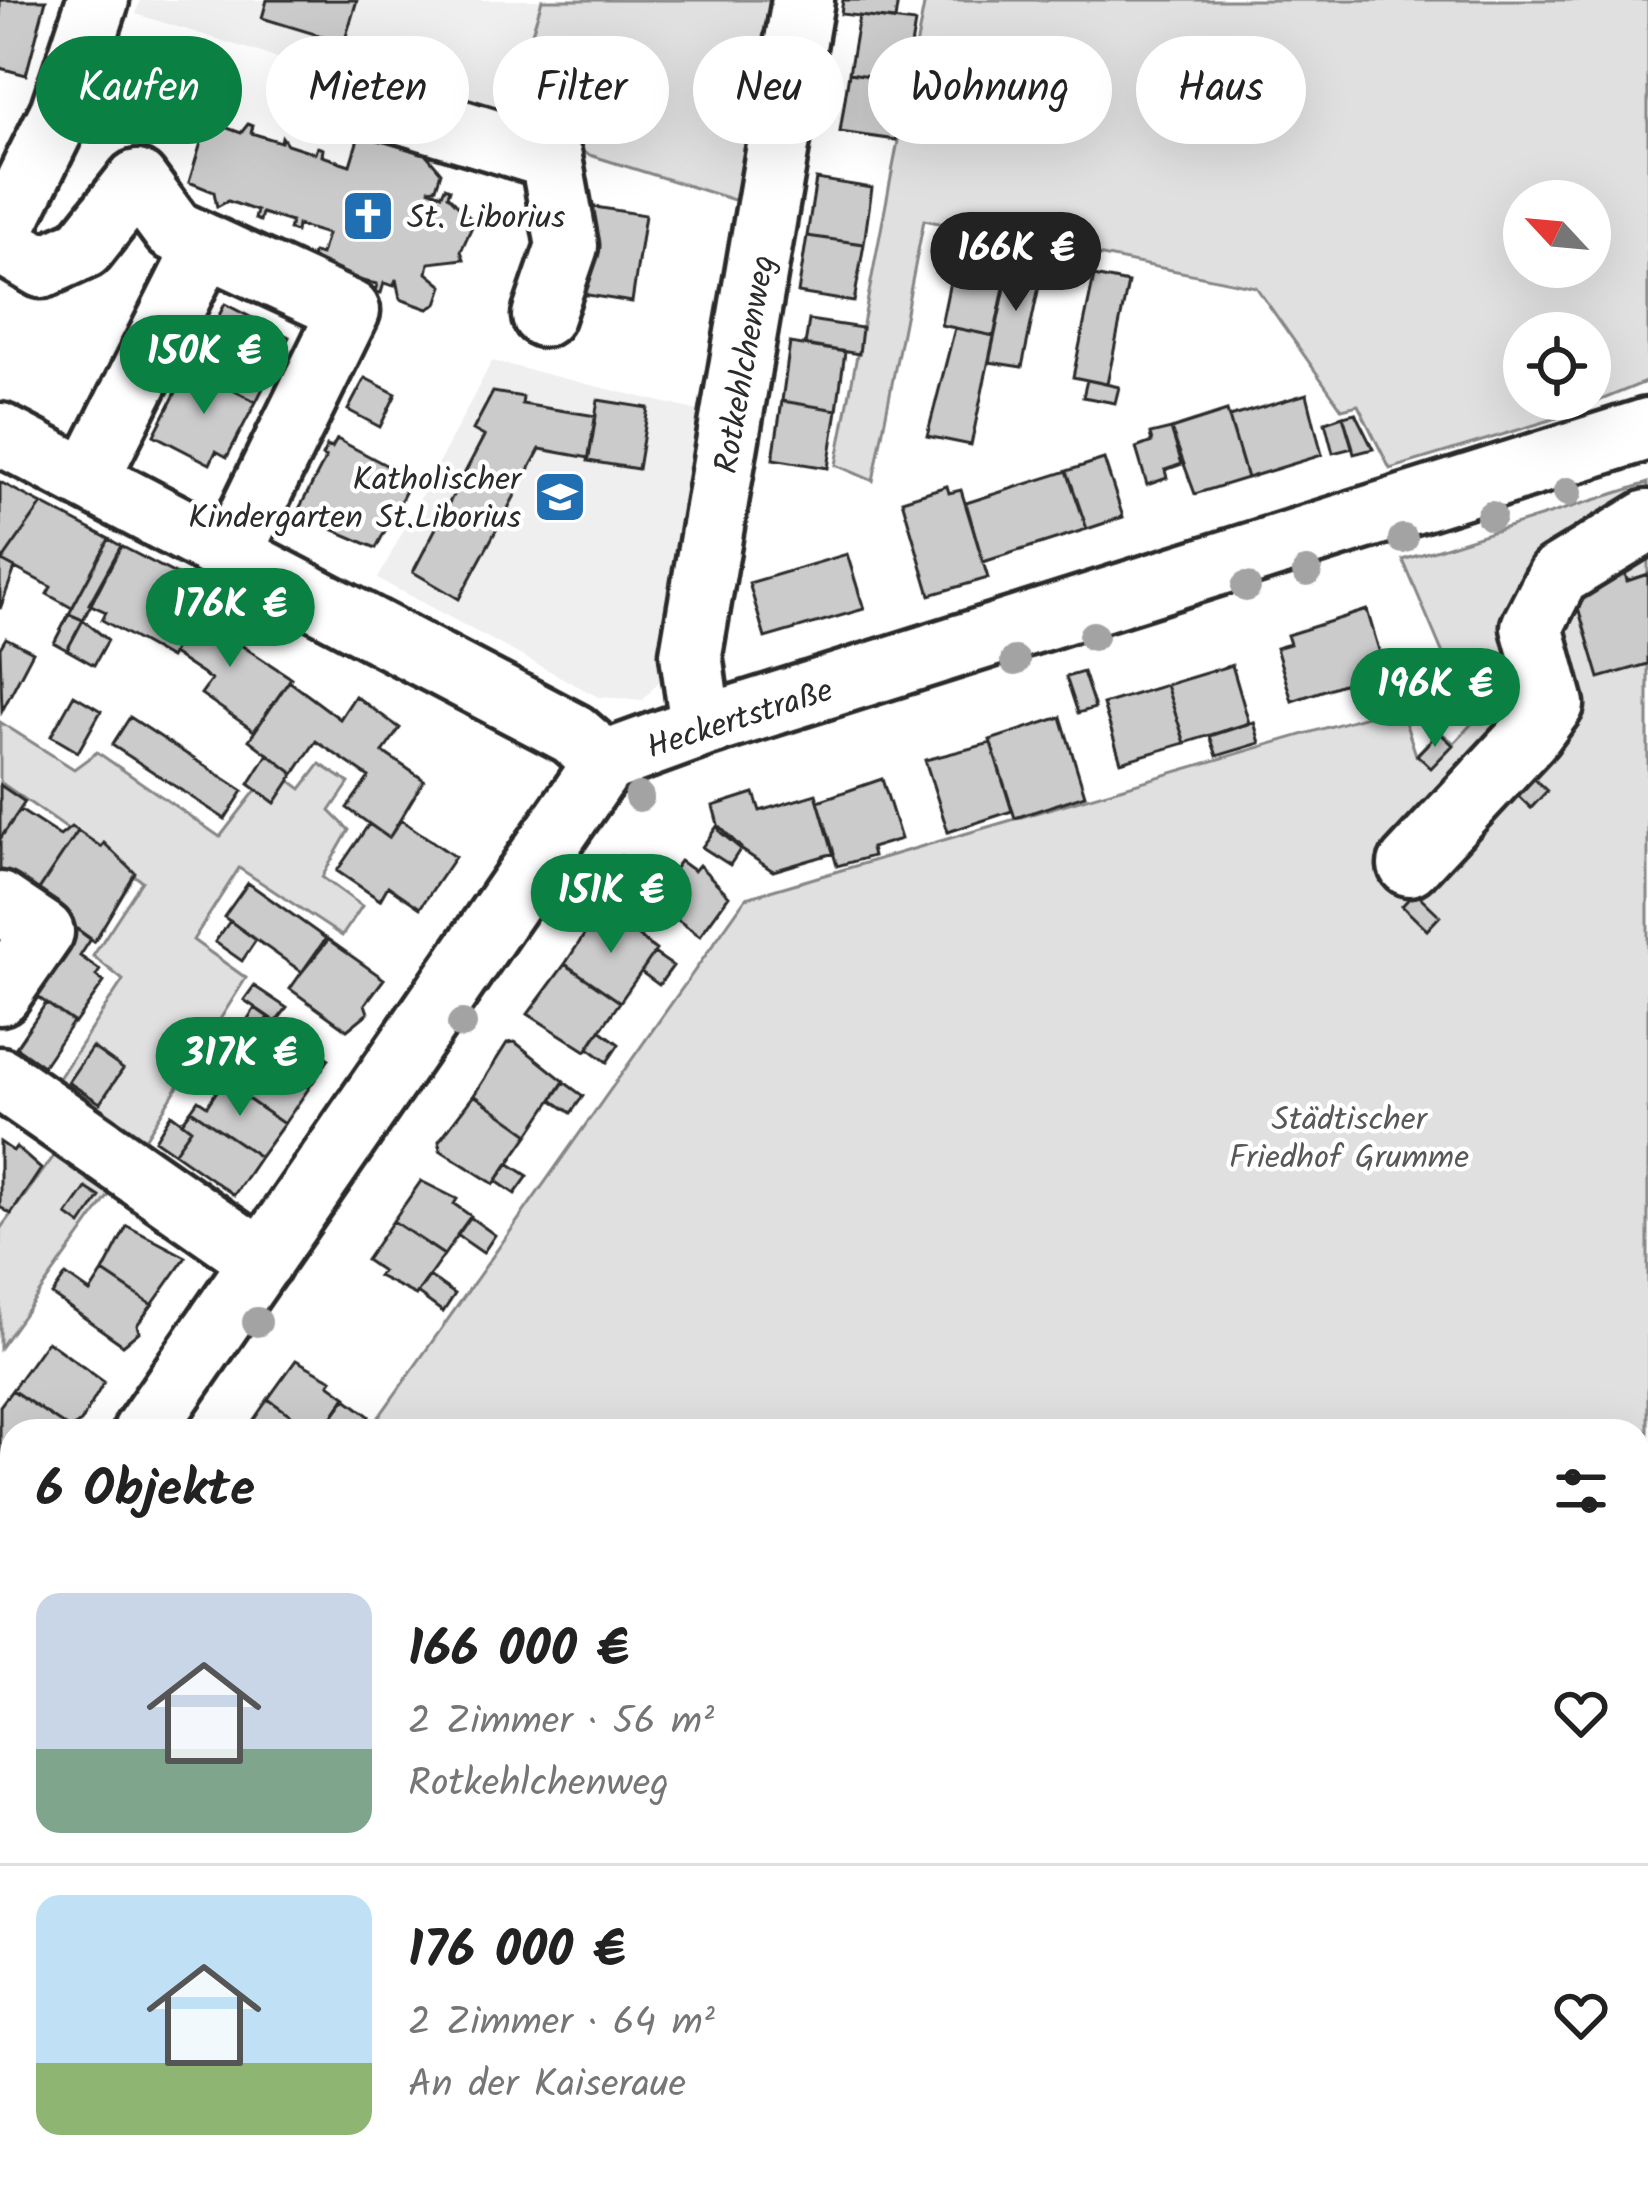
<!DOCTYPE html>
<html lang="de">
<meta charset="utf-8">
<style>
:root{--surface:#fff;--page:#f6f6f6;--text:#222;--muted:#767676;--line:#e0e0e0;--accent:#0b8043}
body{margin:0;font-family:Kalam,sans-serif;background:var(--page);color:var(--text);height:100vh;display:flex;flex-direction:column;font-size:45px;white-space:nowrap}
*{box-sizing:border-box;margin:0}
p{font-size:39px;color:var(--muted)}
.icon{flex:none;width:66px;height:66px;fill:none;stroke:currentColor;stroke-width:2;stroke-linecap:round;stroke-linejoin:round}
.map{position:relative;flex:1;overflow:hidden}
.details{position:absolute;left:0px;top:1419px;width:1650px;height:771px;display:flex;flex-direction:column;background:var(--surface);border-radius:36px 36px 0 0;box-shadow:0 12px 48px #0002}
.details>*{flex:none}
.guide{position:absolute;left:36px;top:36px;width:1578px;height:108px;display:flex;gap:24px}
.needle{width:78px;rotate:296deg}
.controls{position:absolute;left:1503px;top:180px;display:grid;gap:24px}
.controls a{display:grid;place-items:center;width:108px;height:108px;border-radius:50%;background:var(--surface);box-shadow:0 12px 48px #0002;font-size:60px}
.price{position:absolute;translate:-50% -102px;padding:0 27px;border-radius:42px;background:var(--accent);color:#fff;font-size:39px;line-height:78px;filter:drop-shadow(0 3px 6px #0008)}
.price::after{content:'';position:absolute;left:50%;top:72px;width:36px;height:27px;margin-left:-18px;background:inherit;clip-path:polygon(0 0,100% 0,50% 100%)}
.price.current{background:#222;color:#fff}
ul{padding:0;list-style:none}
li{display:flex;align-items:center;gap:36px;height:300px;padding:0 36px}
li+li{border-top:3px solid var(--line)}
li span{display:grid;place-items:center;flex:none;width:336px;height:240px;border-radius:24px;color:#555}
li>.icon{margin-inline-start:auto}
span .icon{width:144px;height:144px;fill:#fffc;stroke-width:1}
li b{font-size:51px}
h2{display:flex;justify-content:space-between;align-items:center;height:144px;padding:0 36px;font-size:51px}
.chip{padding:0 42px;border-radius:54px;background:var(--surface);box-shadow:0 12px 48px #0002;font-size:42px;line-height:108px}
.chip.current{background:var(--accent);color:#fff}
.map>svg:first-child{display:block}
.built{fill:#efefef}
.green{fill:#e0e0e0;stroke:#868686;stroke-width:3;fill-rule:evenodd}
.building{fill:#cbcbcb;stroke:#2b2b2b;stroke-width:3}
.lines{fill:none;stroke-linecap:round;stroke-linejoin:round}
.minor-casing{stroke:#2b2b2b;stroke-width:69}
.highway-casing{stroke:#2b2b2b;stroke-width:75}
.minor{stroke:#fff;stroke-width:60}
.highway{stroke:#fff;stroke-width:66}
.tree{fill:#a3a3a3}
.labels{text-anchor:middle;stroke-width:9;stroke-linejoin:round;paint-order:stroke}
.poi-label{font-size:33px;fill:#2b2b2b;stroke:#fff;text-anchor:start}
.street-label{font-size:33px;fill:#2b2b2b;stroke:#fff}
.park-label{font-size:33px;fill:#585858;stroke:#fff}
</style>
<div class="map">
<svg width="1648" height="2189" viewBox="0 0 1648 2189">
<rect width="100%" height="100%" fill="#fff"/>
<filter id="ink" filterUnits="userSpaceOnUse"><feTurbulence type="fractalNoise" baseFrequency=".00833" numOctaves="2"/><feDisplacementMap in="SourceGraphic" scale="24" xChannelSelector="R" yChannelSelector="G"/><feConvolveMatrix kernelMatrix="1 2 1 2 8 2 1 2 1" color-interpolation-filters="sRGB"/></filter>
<g filter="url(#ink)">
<!-- built -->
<path class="built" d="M140 0H779L747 204 136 14Z
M492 361 711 414 671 668 643 700 598 697 378 579Z"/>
<!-- green -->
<path class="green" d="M542 0H779L747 204 503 128Z
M925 0H1648V381L1554 419 1390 469 1358 405 1342 409 1256 287 924 220 873 481 836 465ZM1524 201H1590V267H1524ZM1524 333H1590V399H1524Z
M1648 483V2103L1638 2110V1431H369L746 898 1400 706 1416 755 1439 731 1454 743 1487 707 1443 654 1403 560Z
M0 722 74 769 97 752 220 837 273 768 301 789 320 764 349 783 330 811 349 830 322 877 362 906 342 936 239 868 193 940 246 978 138 1150 50 1092 123 980 93 956 142 881 0 782Z
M59 1149 114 1188 0 1348V1229Z
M12 1935V2117L0 2109V1952Z
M355 2178H1520L1497 2189H369Z"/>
<!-- building -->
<path class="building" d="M0 0H46L26 75 0 68Z
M267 0H357L344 43 262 18Z
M843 0H898L895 20 841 14Z
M859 16 915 23 905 81 849 73Z
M849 73 905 81 896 140 840 132Z
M248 124 253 126 251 133 281 142 282 137 287 144 315 153 317 147 323 149 322 156 350 165 358 139 350 137 352 132 363 133 365 126 399 136 397 143 420 151 423 144 428 146 425 153 441 172 436 188 428 189 442 194 445 187 450 189 448 195 474 222 461 251 464 259 429 263 427 273 443 286 437 304 428 309 400 299 396 279 394 286 384 283 381 293 375 292 377 284 316 272 320 262 311 259 313 253 321 255 327 234 297 225 296 232 289 230 291 222 262 213 260 221 255 219 257 211 228 201 217 207 214 192 189 182 206 126 214 128 212 133 222 126 241 133Z
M816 179 872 188 864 244 807 236Z
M589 206 645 215 632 302 575 293Z
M961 229 1014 239 994 336 941 325Z
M807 236 864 244 854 302 798 293Z
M1011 260 1043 267 1022 367 989 362Z
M1094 276 1128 283 1107 384 1073 377Z
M225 304 289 337 256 402 191 368Z
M809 320 862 328 859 354 805 345Z
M955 328 994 336 971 445 927 436Z
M790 343 845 352 837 410 782 401Z
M189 367 256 402 227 457 216 451 210 464 154 435Z
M365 378 396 394 380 427 348 410Z
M1087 380 1119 387 1115 403 1083 397Z
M493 392 523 397 522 404 596 416 589 458 540 449 459 599 413 572 484 436 473 430Z
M1307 394 1322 455 1247 478 1229 417Z
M598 400 648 408 638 469 588 461Z
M782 401 837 410 828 468 773 459Z
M1227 411 1247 478 1195 494 1171 429Z
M1355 413 1373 449 1354 454 1343 416Z
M1343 416 1353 448 1333 453 1325 422Z
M1171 429 1182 464 1165 470 1167 478 1147 485 1136 448 1152 442 1150 434Z
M337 439 412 479 376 548 329 528 300 507 326 458 322 456 327 446 332 448Z
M1104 459 1123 517 1087 529 1067 471Z
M1067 471 1087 529 983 562 966 503Z
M0 482 42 504 4 558 0 556Z
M947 486 949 493 961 490 988 578 930 595 902 500Z
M42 504 109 539 72 608 47 594 51 587 2 561Z
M109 539 121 546 83 620 69 614Z
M121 546 206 590 170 658 102 620 106 612 89 604Z
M847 554 864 609 765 638 749 583Z
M2 561 15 568 0 609V563Z
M1624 568 1627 581 1648 574V664L1599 678 1571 584Z
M198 606 242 637 238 643 291 678 254 731 201 694 211 680 172 654Z
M1367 610 1385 670 1292 701 1276 648 1290 644 1287 635Z
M69 614 83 620 67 650 54 643Z
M83 620 108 640 94 665 67 650Z
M6 638 33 652 2 711 0 648Z
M1232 665 1249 723 1185 743 1166 685Z
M1083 672 1095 708 1078 713 1066 677Z
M289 681 340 719 355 696 400 728 383 752 424 780 389 838 347 808 369 777 316 741 294 774 249 740Z
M1166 685 1185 743 1121 762 1103 704Z
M74 695 101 711 78 752 51 736Z
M130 717 243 791 225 819 112 745Z
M1061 717 1085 795 1015 818 990 740Z
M1254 722 1260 743 1217 756 1210 736Z
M1439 732 1453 745 1431 768 1417 755Z
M991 743 1012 811 948 832 925 760Z
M268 754 294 774 275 803 249 784Z
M1527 772 1547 791 1531 808 1511 789Z
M882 779 901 839 871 848 873 856 837 866 818 801Z
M0 785 25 802 0 839Z
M754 793 760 811 816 794 834 853 773 871 742 850 720 832 713 806Z
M20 810 60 836 71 827 78 831 31 901 0 879V839Z
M401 820 455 857 420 908 388 886 380 900 337 871 369 824 389 838Z
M718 825 741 848 730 865 702 847Z
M78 831 101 847 104 843 135 873 94 942 34 897Z
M621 856 651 878 629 907 599 886Z
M680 861 694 871 699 865 729 896 700 936 651 901Z
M248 883 328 940 302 972 224 917Z
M1415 892 1440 916 1427 930 1402 906Z
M602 908 656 950 620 1002 565 964Z
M230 921 256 940 242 961 215 942Z
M70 924 91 939 80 956 100 970 96 976 104 982 75 1023 23 987Z
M326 938 384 979 365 1004 368 1013 347 1030 290 989Z
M654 953 673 966 659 985 641 972Z
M565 964 620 1002 586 1051 528 1014Z
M254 986 287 1008 276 1022 244 1000Z
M46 1003 73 1022 43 1066 16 1047Z
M255 1008 268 1017 248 1047 235 1038Z
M268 1017 329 1059 309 1088 248 1047Z
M600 1030 619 1044 607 1062 588 1048Z
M515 1042 564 1081 529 1134 474 1095 507 1043Z
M243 1043 309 1088 284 1124 223 1082 241 1057 236 1053Z
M92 1047 123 1069 100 1103 68 1082Z
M223 1082 284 1124 260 1157 191 1110 198 1100 207 1106Z
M564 1082 583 1096 571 1113 552 1100Z
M474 1095 529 1134 494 1184 440 1150 439 1141Z
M191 1110 260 1157 234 1195 174 1153 191 1129 182 1122Z
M171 1114 191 1129 174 1153 155 1140Z
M0 1142 13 1151 16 1147 41 1169 11 1214 0 1207Z
M508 1163 528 1176 515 1194 496 1181Z
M421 1181 457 1199 454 1204 471 1216 444 1255 393 1221Z
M86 1188 100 1197 81 1225 67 1215Z
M470 1217 495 1235 483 1253 457 1235Z
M393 1221 444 1255 416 1295 378 1276 382 1271 366 1260Z
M127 1226 186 1257 152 1305 103 1272Z
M103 1272 152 1305 137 1325 139 1332 123 1345 52 1295 66 1275 90 1292Z
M429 1276 455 1294 443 1312 417 1293Z
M47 1341 104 1382 81 1422 70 1429 12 1390Z
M296 1360 332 1380 329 1384 347 1397 322 1431H313L268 1399Z
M12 1390 70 1429 12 1431V1464L0 1455V1406Z
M345 1398 369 1416 359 1431 333 1416Z
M268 1399 313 1431H246Z
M12 1761V1804L0 1796V1778Z
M0 1796 12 1804V1872L6 1880 0 1876Z
M265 2178H310L301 2189H256Z"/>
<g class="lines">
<!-- minor casing -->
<g class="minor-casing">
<path id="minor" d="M376 105 551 158 567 246 543 316
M0 236 61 112 98 0
M0 242 42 267 84 248 137 181 173 230 349 311 231 553
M0 434 573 734 605 762
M88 479 206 245
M701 727 691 654 803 0
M1409 865 1531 734 1553 704 1532 627 1558 576 1648 521
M0 903 43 932 0 994
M0 1078 262 1261
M144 1431 605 762 701 727 1648 429
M0 1640 12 1622"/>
</g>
<!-- highway casing -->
<g class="highway-casing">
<path id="highway" d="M1638 2136 1648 2129
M1556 2189 1574 2178"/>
</g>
<!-- minor -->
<use href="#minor" class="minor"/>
<!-- highway -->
<use href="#highway" class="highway"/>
</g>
<!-- trees -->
<g class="tree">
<circle cx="1568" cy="492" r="15"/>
<circle cx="1491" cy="516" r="15"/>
<circle cx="1403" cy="539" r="15"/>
<circle cx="1307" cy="572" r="15"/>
<circle cx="1246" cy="587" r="15"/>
<circle cx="1093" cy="636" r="15"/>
<circle cx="1015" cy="661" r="15"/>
<circle cx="639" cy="797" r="15"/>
<circle cx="565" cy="873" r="15"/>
<circle cx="462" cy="1024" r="15"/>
<circle cx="257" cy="1322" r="15"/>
</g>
</g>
<!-- icons -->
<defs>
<g id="church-square" transform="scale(2.7)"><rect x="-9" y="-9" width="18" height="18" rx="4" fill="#1f6fb2" stroke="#fff"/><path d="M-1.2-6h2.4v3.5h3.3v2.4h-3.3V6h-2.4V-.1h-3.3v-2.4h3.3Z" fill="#fff"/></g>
<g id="school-square" transform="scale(2.7)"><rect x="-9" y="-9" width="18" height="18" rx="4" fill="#1f6fb2" stroke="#fff"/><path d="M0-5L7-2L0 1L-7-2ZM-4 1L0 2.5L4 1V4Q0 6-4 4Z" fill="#fff"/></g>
</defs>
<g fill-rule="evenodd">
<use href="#church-square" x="368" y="216"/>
<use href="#school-square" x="560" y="497"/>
</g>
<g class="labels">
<!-- poi labels -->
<g class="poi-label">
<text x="407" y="228">St. Liborius</text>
<text x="521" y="490" text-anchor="end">Katholischer<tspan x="521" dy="38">Kindergarten St.Liborius</tspan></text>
</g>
<!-- street labels -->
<g class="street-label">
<text transform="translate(743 364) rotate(-80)" y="12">Rotkehlchenweg</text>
<text transform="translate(739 717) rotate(-18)" y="12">Heckertstraße</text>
</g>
<!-- park labels -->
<g class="park-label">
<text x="1349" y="1130">Städtischer<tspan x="1349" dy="38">Friedhof Grumme</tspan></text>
</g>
</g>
</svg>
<div class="controls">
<a><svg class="needle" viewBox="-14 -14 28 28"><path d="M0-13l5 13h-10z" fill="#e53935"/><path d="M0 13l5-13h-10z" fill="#767676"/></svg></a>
<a><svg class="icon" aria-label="locate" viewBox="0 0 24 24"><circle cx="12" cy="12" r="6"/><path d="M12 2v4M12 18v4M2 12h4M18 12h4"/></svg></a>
</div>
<b class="price current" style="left:1016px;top:314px">166K €</b>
<b class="price" style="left:204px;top:417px">150K €</b>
<b class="price" style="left:230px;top:670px">176K €</b>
<b class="price" style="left:1435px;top:750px">196K €</b>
<b class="price" style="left:611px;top:956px">151K €</b>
<b class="price" style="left:240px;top:1119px">317K €</b>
<div class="guide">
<a class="chip current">Kaufen</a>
<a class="chip">Mieten</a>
<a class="chip">Filter</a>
<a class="chip">Neu</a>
<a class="chip">Wohnung</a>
<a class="chip">Haus</a>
</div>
<section class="details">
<h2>6 Objekte<svg class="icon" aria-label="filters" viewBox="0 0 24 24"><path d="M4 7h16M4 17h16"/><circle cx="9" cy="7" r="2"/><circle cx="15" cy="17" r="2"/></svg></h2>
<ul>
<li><span style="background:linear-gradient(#c9d6e8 65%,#7fa58c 0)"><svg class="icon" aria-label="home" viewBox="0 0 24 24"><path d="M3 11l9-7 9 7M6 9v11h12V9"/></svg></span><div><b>166 000 €</b><p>2 Zimmer · 56 m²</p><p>Rotkehlchenweg</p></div><svg class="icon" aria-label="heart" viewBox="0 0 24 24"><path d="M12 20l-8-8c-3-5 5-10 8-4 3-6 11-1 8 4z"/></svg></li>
<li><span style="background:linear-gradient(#bfe0f5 70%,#8fb573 0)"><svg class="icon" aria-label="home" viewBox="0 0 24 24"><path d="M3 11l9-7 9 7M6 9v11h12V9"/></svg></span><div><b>176 000 €</b><p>2 Zimmer · 64 m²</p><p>An der Kaiseraue</p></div><svg class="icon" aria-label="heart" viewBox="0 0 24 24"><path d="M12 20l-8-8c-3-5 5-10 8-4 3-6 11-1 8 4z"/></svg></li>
</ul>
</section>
</div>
